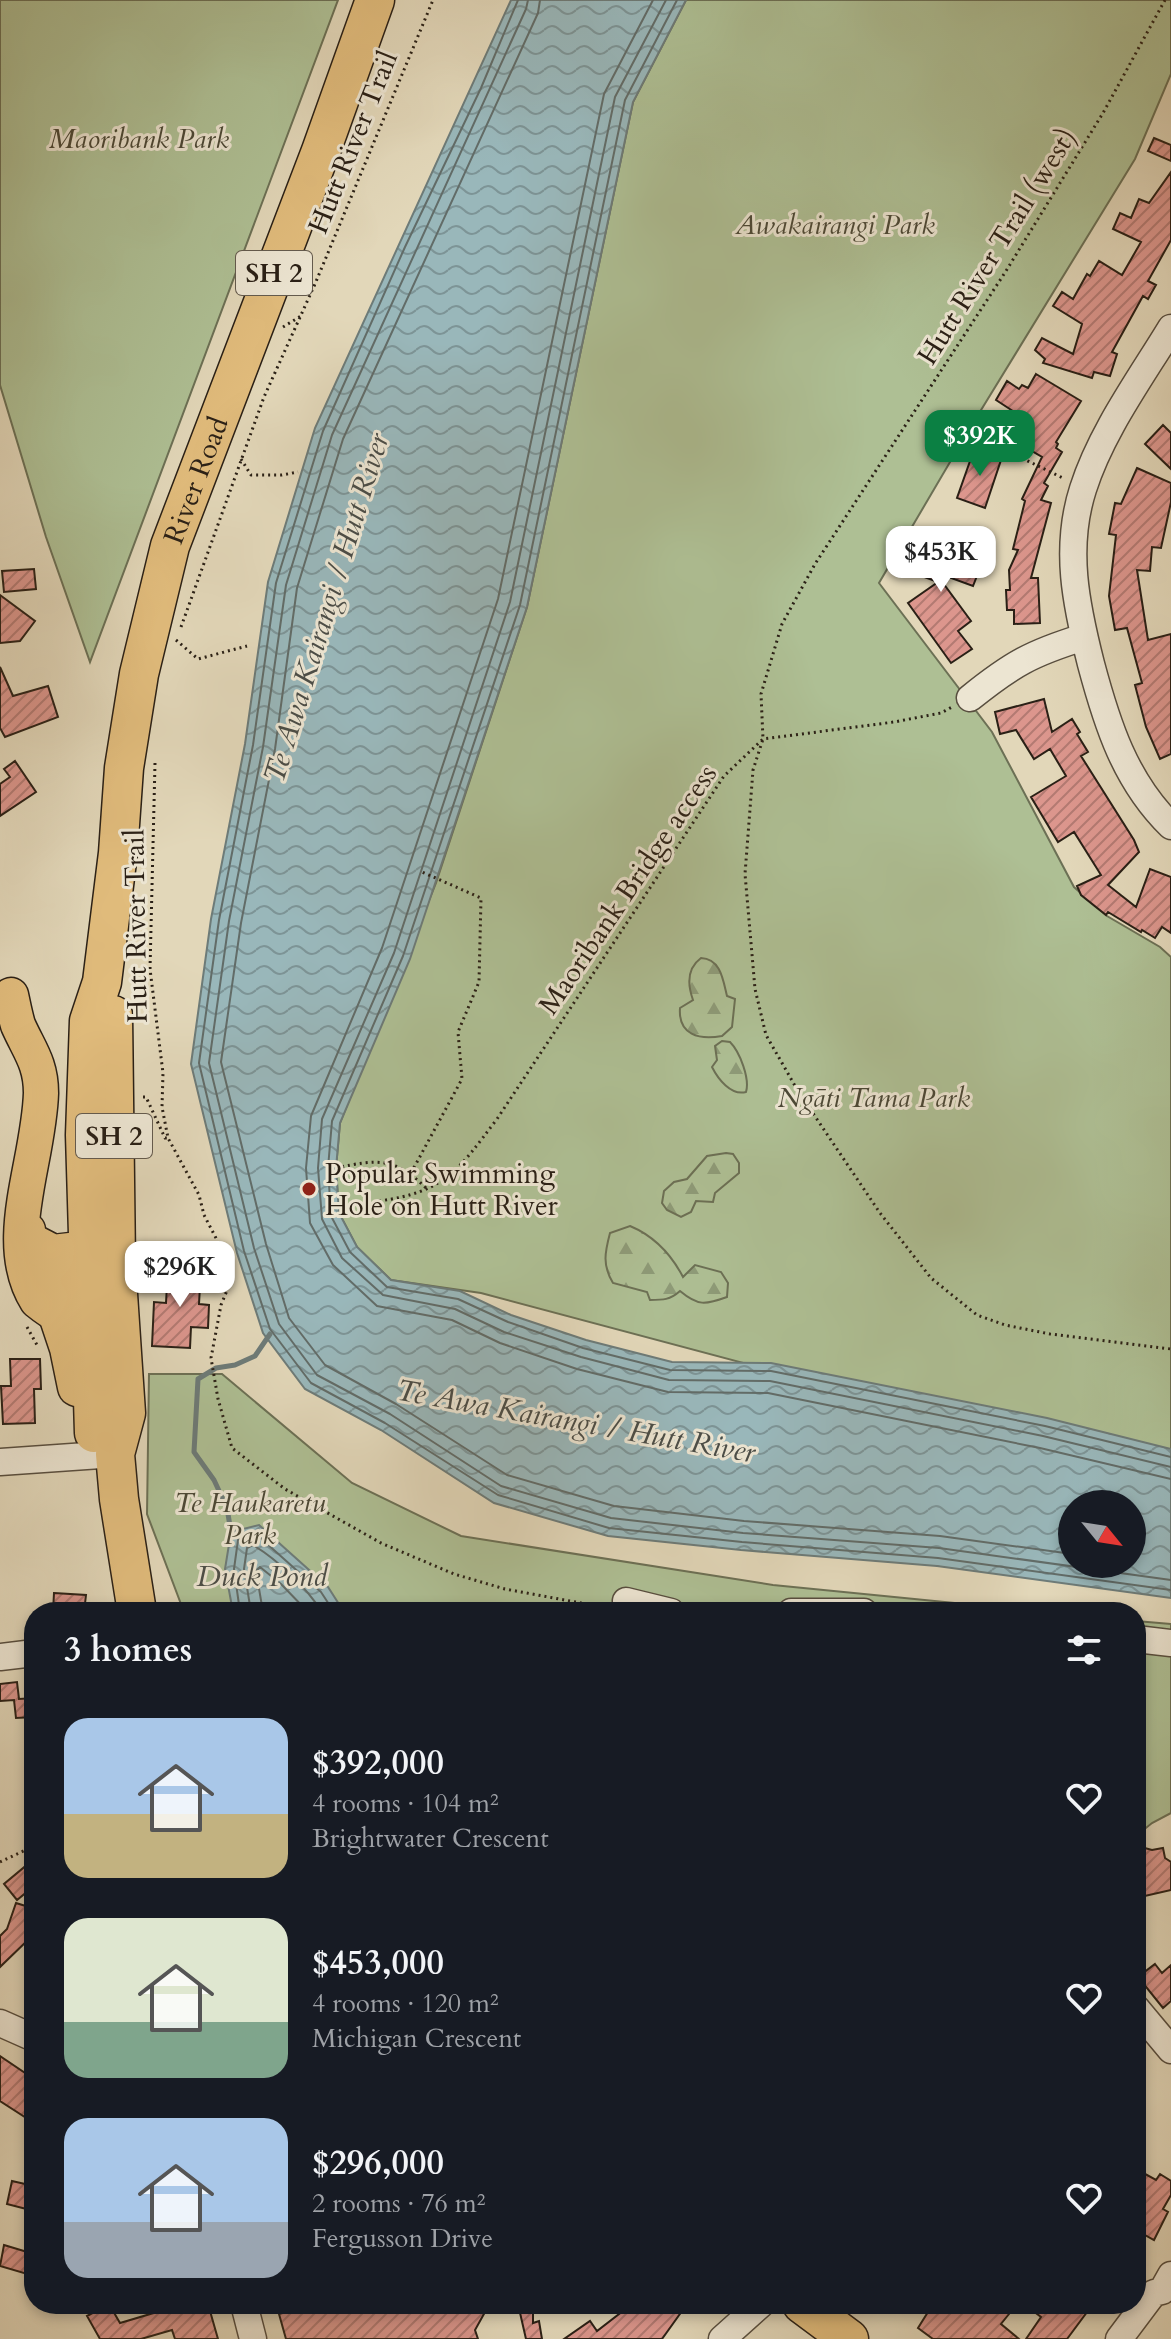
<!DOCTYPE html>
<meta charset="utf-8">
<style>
:root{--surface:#171b24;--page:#242831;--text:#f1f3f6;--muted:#9ea1a6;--accent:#0b8043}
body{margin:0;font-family:Cardo,serif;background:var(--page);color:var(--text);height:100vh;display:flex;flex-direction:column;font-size:30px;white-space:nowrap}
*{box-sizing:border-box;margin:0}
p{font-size:26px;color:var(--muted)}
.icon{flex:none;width:44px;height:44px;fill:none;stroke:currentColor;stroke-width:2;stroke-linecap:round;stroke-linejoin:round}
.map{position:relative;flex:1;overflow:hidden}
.details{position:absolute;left:24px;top:1602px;width:1122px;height:712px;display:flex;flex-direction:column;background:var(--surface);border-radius:32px;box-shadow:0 4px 12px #0003}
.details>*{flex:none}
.needle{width:52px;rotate:120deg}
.controls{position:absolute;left:1058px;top:1490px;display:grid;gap:16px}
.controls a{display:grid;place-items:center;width:88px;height:88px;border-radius:50%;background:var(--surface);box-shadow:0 4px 12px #0003;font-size:40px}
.price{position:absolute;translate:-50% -68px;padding:0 18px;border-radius:16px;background:#fff;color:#222;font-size:26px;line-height:52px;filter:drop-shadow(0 2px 4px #0008)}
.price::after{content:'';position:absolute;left:50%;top:48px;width:24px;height:18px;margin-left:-12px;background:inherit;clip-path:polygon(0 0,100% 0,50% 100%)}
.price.selected{background:var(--accent);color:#fff}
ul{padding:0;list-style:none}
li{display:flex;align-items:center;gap:24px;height:200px;padding:0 40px}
li span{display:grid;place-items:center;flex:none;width:224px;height:160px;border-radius:24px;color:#555}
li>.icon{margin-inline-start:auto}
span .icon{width:96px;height:96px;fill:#fffc;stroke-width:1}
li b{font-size:34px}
h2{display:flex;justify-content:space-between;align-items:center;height:96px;padding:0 40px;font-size:34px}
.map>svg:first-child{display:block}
.green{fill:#aebf94;stroke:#6c7055;stroke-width:2}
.forest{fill:url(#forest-firs);stroke:#6c7055;stroke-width:2}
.water{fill:url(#water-waves);stroke:#6d7b78;stroke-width:2;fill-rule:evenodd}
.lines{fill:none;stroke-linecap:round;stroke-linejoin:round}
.shore{stroke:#626c68;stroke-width:2}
.stream{stroke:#6d7b78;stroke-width:5}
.building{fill:url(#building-hatch);stroke:#2a2016;stroke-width:2}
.minor-casing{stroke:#584e3f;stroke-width:29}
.major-casing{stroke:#2a2016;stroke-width:37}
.highway-casing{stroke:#2a2016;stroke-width:41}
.path{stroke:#2a2016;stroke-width:3;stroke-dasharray:2 4;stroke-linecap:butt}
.minor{stroke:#ece5d2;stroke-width:26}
.major{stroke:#e1bc7c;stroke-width:34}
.highway{stroke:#e1bc7c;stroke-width:38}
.poi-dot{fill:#8f2418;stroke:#ece5d2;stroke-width:3}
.labels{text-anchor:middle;stroke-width:6;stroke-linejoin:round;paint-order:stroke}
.shield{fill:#ece5d2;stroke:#645b4e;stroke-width:2}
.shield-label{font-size:26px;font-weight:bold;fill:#2a2016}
.park-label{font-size:28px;font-style:italic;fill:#4b4836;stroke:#ece5d2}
.street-label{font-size:28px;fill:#2a2016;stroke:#ece5d2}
.poi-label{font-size:28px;fill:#2a2016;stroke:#ece5d2;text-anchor:start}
.water-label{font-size:30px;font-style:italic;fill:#4b4d47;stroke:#ece5d2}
</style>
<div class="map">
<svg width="1171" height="2339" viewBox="0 0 1171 2339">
<defs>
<pattern id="forest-firs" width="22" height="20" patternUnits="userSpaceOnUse" patternTransform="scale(2)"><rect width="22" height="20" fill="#aebf94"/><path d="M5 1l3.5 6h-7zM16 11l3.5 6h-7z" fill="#8e9b78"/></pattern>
<pattern id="water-waves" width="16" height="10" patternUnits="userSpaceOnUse" patternTransform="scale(2)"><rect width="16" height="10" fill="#99b7ba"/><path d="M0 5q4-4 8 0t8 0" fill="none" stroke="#7d9496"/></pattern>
<pattern id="building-hatch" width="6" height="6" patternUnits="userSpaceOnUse" patternTransform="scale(2)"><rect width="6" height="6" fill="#dc968d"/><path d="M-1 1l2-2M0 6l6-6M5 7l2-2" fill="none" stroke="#b37a72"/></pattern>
</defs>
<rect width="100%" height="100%" fill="#e2d7b9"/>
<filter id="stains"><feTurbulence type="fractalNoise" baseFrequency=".0025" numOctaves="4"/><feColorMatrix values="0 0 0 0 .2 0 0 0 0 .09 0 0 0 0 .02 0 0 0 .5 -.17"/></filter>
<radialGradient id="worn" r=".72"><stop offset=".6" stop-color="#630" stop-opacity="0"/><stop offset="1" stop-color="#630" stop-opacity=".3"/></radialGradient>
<!-- green -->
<path class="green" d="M0 0H338L90 662 46 537 0 385Z
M686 0H1171V74L1135 159 970 428 879 583 992 732 1074 887 1107 916 1160 947 1171 957V1450L916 1409 481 1293 391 1280 357 1247 339 1213 336 1168 340 1123 436 883 527 607 633 102Z
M149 1374H222L352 1483 461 1536 773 1585 1045 1612H184L147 1514Z
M1136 1621 1171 1624V1813L1152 1823 1136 1836Z"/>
<!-- forest -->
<path class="forest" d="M701 958C721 959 723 980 727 996L735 999 732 1027 722 1036C699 1040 678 1035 680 1008L693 1000C688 986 686 969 701 958Z
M722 1041 730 1042C740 1052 750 1079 746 1092 731 1096 718 1079 712 1067L717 1060 715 1046Z
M726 1153 733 1154 739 1163V1173L715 1193 713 1202 696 1201 691 1212 681 1217 667 1210 662 1203 664 1191 674 1182 687 1179 707 1156Z
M630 1226C654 1236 671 1254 683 1277L695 1265 721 1272 728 1283 727 1297C705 1305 698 1306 680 1291 670 1300 663 1300 650 1300L647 1292 613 1283C602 1265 605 1252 610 1233Z"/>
<!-- water -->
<path class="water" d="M511 0H686L633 102 527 607 410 959 340 1123 336 1168 339 1213 357 1247 391 1280 460 1291 511 1315 586 1340 672 1362 771 1363 1047 1418 1171 1449V1598L937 1566 741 1550 608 1536 494 1503 381 1430 305 1389 263 1333 237 1253 191 1064 211 919 245 744 268 582 315 428ZM1072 1504H1132V1564H1072Z
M259 1525 328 1587 344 1612H233L225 1569 231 1532Z"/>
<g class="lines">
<!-- shore -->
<path class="shore" d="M518 0 481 88 405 247 323 431 276 583 253 745 219 920 199 1063 244 1251 270 1329 311 1383 385 1423 498 1495 609 1528 742 1542 938 1558 1171 1590
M528 0 526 9 332 435 286 585 263 747 229 921 209 1063 254 1248 279 1324 317 1375 390 1414 501 1486 611 1518 743 1533 939 1548 1171 1580
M540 0 538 13 343 439 297 588 275 749 241 923 221 1062 266 1244 289 1318 325 1365 396 1404 507 1475 614 1506 744 1521 940 1536 1072 1554
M653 0 604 94 498 599 382 948 311 1116 306 1168 310 1223 333 1265 377 1306 452 1320 500 1343 577 1369 668 1392 768 1393 1040 1448 1171 1479
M666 0 615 97 510 602 394 953 322 1119 318 1168 322 1219 342 1258 383 1295 455 1309 504 1332 581 1357 669 1380 770 1381 1043 1436 1171 1467
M677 0 625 100 520 605 403 956 332 1121 328 1168 331 1216 350 1252 387 1287 458 1299 508 1322 583 1348 670 1370 771 1371 1045 1426 1171 1457
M240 1612 234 1569 238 1540 256 1534 321 1592 334 1612
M251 1612 244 1569 247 1548 253 1545C278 1560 306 1587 322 1612
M263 1612 256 1571 260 1567 281 1584 308 1612"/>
<!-- stream -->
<path class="stream" d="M231 1532 227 1508 214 1480 194 1452 198 1379 216 1368 235 1365 255 1356 270 1334"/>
</g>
<!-- building -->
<path class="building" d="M1154 138 1171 145V161L1148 151Z
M1171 172V240L1148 281 1156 285 1148 299 1143 296 1112 352 1117 354 1110 376 1094 372 1092 378 1043 363 1045 359 1035 350 1042 338 1073 354 1082 324 1053 306 1062 292 1073 299 1087 274 1090 276 1099 261 1122 275 1141 242 1113 229 1120 213 1131 218 1139 199 1149 203Z
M1036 374 1081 401 1056 442 1058 444 1056 448 1062 452 1044 483 1048 486 1041 500 1051 503 1031 578H1038L1040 623 1014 624V610H1007L1006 590H1010L1009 570 1018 550 1013 549 1025 501 1022 499 1042 457 1006 436 1019 415 996 400 1007 381 1019 389 1022 385 1028 388Z
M1163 425 1171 433V469L1145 444Z
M975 447 1002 457 985 508 957 498Z
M1137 468 1171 483V502L1161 548 1152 547 1150 571 1137 570 1148 640 1171 634V754L1160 759 1146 727 1135 685 1142 683 1127 628 1115 630 1109 596 1116 535 1109 534 1115 503 1121 504Z
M911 540 941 551 944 543 962 549 960 555 982 563 973 586 935 572 971 621 958 631 972 649 951 663 908 603 938 582 897 567Z
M34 569 36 589 4 592 2 571Z
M0 595 35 621 20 641 0 643Z
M0 667 13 696 48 686 58 717 5 737 0 728Z
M1044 699 1052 732 1072 719 1080 732 1077 734 1088 752 1081 756 1134 840 1139 852 1108 885 1136 907 1150 869 1171 877V933L1162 927 1155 938 1142 930 1141 932 1108 912 1106 915 1081 895 1077 886 1101 875 1074 832 1058 842 1031 797 1066 776 1050 749 1034 759 1016 730 1000 734 995 712Z
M15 761 36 792 0 816V784L10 777 4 769Z
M168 1266 201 1268 199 1304 209 1305 208 1328 191 1327 190 1348 152 1346 154 1302 166 1303Z
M10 1359H40L41 1389H34L35 1423 3 1424 1 1386H11Z
M54 1593 86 1595 84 1612H53Z
M17 1682 19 1699 34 1698V1717L16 1718 14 1700 0 1701V1684Z
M1141 1847 1152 1850 1163 1848 1165 1858 1171 1862V1890L1136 1898V1875H1140L1136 1850Z
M34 1859V1886L17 1900 4 1884Z
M16 1903 32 1908 29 1918 34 1920V1925L30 1938 0 1967V1936L7 1929Z
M1155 1964 1162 1973 1171 1965V2001L1163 2008 1138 1977Z
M0 2056 34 2079V2123L0 2101Z
M1136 2169 1156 2180 1160 2174 1171 2181V2195L1163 2209 1168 2212 1154 2240 1136 2230Z
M12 2181 34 2186V2211L7 2204Z
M4 2245 34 2254V2276L0 2266Z
M109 2304 120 2323 167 2309 165 2304H208L218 2339H175L172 2330 141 2339H100L87 2316Z
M326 2304H341L343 2310 363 2304H473L485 2312 475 2330 478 2339H286L279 2314 307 2306 308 2310Z
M518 2304H533V2323L539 2321 542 2339H526Z
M632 2304H687L662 2339H564L590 2321 597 2331Z
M933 2304H1017L1001 2324 1019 2339H933L918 2328Z
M1024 2304H1093L1067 2339H1026L1041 2317Z"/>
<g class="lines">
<!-- minor casing -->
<g class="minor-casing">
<path id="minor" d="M1171 328C1140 379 1101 432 1083 489 1064 548 1076 605 1091 664 1107 724 1125 781 1171 826
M970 698C1012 664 1032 653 1084 637
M0 1462 115 1454
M626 1601 671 1612
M791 1612H864
M1136 1639 1171 1643
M0 1657 34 1653
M1136 2008 1171 2050
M0 2023 34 2038
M244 2304 253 2339
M722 2339 761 2304
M1119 2339 1149 2299 1154 2293 1162 2291 1171 2275"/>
</g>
<!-- major casing -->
<g class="major-casing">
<path id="major" d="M11 995C13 1004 15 1015 18 1025 29 1050 41 1063 41 1093 39 1163 0 1242 37 1301 53 1314 65 1321 86 1323
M28 1230C31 1280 71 1293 116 1292"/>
</g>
<!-- highway casing -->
<g class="highway-casing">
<g id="highway">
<path d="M113 1015 116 1264 126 1413 115 1454 119 1499 137 1612"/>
<path d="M28 1241 53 1254 88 1250"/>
<path d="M59 1318 69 1348 77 1387"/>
<path id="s1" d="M94 1433 85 1135 89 1021 102 982 118 853 124 768 139 674 170 546 321 151 375 0"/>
<path d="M802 2304 849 2339"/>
</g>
</g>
<!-- path -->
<path class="path" d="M1165 0 1103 113 1006 271 815 564 782 624 761 694 763 739 753 770 745 874 755 989 766 1035 798 1091 880 1213 931 1278 977 1315 1005 1325 1050 1334 1171 1349
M283 327 301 316
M968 432 1065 479
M241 459 251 475H282L298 472
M181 627 264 397 315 284 433 0
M176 640 198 659 247 646
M155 763 150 969 163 1073 162 1107 168 1138 199 1195 204 1215 230 1265 228 1288 221 1305 211 1358 218 1399 232 1448 285 1489 381 1543 454 1574 505 1589 608 1608
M143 1097H146L165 1138H168
M336 1168C378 1159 395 1157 427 1189
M411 1173 462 1079 458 1032 479 982 481 898 422 872
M379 1201C446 1192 459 1169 497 1119L724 776 763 739 894 722 941 713 952 707
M27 1327 37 1345
M0 1862 34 1846"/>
<!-- minor -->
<use href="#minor" class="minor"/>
<!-- major -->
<use href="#major" class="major"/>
<!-- highway -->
<use href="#highway" class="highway"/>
</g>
<!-- markers -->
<circle class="poi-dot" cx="309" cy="1189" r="8"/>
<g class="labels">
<!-- shield labels -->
<g class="shield">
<rect x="236" y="251" width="76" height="44" rx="6"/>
<rect x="76" y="1114" width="76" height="44" rx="6"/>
</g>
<g class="shield-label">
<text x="274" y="282">SH 2</text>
<text x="114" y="1145">SH 2</text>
</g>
<!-- park labels -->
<g class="park-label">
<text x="139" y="148">Maoribank Park</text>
<text x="835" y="234">Awakairangi Park</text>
<text x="874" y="1107">Ngāti Tama Park</text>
<text x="250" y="1512">Te Haukaretu<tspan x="250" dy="32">Park</tspan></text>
</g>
<!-- street labels -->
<g class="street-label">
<text transform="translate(352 142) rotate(-68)" y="10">Hutt River Trail</text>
<text transform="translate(996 246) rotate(-58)" y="10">Hutt River Trail (west)</text>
<text dy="10" stroke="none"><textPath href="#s1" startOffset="966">River Road</textPath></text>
<text transform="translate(627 889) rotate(-56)" y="10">Maoribank Bridge access</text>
<text transform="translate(135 926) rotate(-91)" y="10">Hutt River Trail</text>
</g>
<!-- poi labels -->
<g class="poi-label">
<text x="325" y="1183">Popular Swimming<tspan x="325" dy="32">Hole on Hutt River</tspan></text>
</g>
<!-- water labels -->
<g class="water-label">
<text transform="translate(326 608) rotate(-73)" y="10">Te Awa Kairangi / Hutt River</text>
<text transform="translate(576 1421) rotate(10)" y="10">Te Awa Kairangi / Hutt River</text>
<text x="262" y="1586">Duck Pond</text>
</g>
</g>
<rect width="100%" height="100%" filter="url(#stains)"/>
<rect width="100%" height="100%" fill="url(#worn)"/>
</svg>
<div class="controls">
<a><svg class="needle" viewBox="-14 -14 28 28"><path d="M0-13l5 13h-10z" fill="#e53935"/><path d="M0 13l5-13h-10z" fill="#9ea1a6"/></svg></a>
</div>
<b class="price selected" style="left:980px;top:478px">$392K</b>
<b class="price" style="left:941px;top:594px">$453K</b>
<b class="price" style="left:180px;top:1309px">$296K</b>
<section class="details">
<h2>3 homes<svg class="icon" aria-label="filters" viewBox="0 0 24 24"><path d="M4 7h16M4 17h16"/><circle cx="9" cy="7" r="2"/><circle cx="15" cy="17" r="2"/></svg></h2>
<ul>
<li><span style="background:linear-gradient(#a9c7e8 60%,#c2b280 0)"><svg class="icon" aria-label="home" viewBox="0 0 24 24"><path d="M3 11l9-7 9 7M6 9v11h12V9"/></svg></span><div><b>$392,000</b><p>4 rooms · 104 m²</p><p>Brightwater Crescent</p></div><svg class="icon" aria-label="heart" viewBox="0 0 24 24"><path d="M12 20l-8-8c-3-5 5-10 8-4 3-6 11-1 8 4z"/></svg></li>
<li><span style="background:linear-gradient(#dfe7d0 65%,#7fa58c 0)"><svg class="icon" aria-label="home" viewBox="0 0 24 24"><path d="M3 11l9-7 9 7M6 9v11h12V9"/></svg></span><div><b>$453,000</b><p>4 rooms · 120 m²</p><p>Michigan Crescent</p></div><svg class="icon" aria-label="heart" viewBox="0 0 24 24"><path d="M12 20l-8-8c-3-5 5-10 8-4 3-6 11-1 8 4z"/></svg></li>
<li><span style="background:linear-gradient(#a9c7e8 65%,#9aa5b1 0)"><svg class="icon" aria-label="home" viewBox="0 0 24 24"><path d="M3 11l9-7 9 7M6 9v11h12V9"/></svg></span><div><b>$296,000</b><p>2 rooms · 76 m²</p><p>Fergusson Drive</p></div><svg class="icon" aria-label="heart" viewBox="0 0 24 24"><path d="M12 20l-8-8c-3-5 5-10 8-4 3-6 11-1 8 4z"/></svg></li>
</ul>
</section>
</div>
